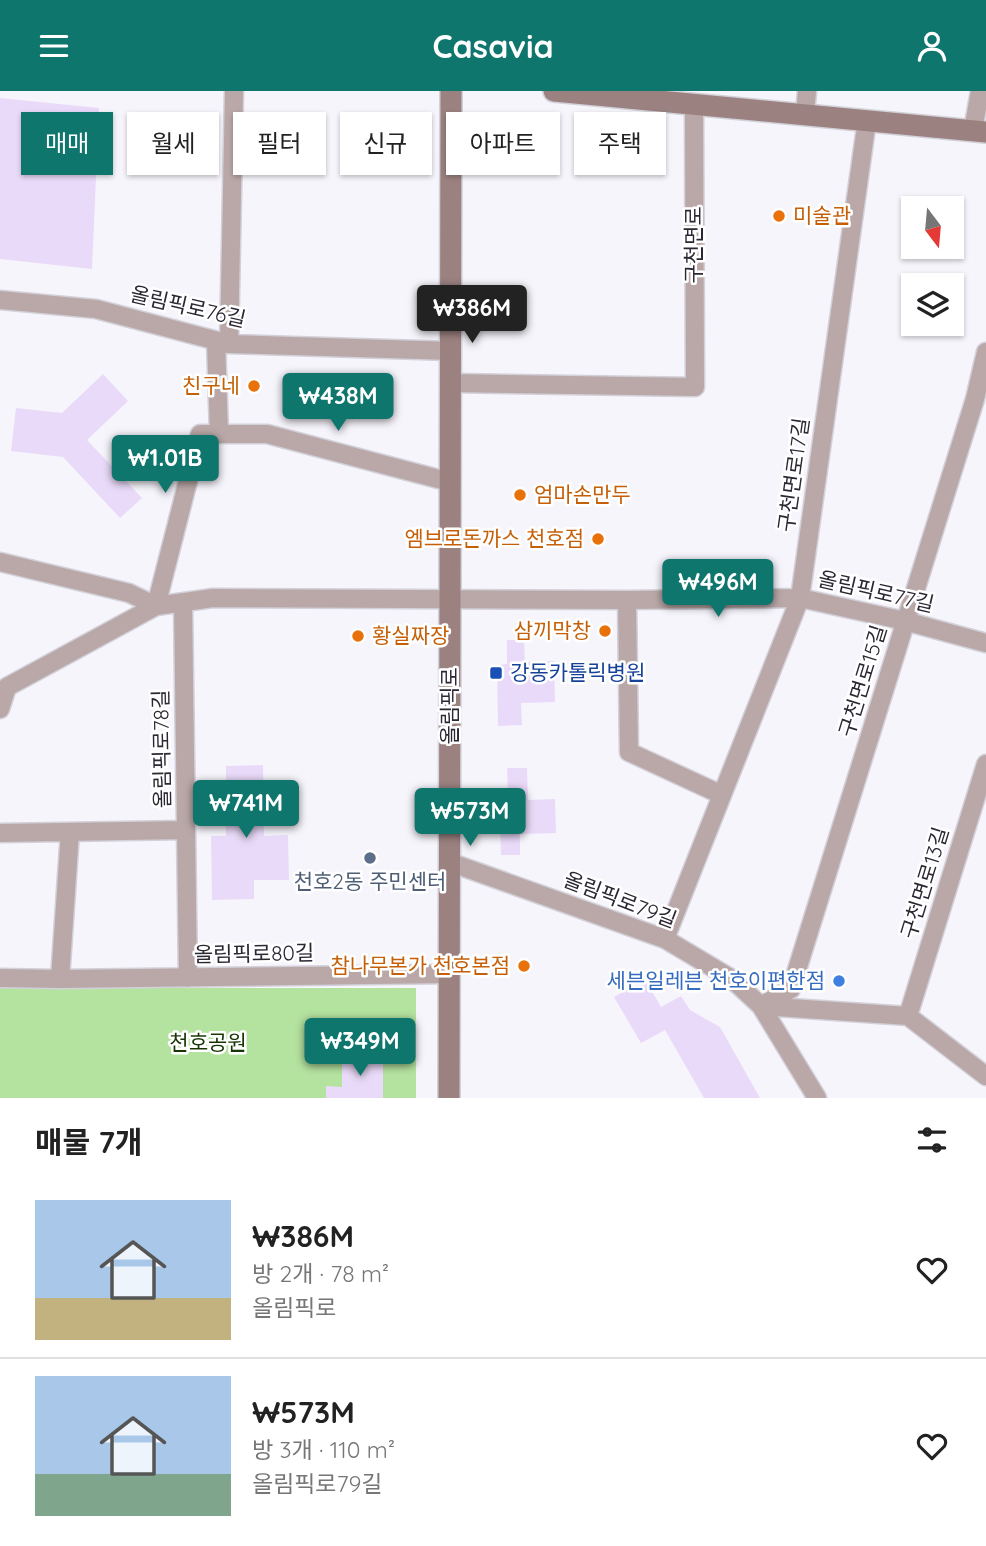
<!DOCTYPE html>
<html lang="ko">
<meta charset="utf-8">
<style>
:root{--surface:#fff;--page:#f6f6f6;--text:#222;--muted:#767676;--line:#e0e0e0;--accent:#0f766e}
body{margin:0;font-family:Quicksand,"Noto Sans KR",sans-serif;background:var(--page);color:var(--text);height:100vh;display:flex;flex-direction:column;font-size:26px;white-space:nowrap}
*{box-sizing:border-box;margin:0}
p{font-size:23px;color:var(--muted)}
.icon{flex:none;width:38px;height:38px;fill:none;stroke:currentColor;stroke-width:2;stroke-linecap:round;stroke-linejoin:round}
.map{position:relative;height:1007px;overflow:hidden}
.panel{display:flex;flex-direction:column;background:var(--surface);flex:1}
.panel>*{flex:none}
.hud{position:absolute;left:21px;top:21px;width:945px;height:63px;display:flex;gap:14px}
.needle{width:46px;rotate:164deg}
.tools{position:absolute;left:901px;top:105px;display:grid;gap:14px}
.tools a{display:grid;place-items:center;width:63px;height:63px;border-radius:0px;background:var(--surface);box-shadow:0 2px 5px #0004;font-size:35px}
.price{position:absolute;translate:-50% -60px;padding:0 16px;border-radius:7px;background:var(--accent);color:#fff;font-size:23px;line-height:46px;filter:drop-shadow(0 2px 4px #0008)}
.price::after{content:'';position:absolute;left:50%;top:42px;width:21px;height:16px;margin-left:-10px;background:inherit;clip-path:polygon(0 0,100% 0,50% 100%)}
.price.active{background:#222;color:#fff}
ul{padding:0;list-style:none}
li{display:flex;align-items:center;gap:21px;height:175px;padding:0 35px}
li+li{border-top:2px solid var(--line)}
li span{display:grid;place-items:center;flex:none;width:196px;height:140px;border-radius:0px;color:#555}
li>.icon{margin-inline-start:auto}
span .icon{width:84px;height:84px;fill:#fffc;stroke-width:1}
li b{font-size:30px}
h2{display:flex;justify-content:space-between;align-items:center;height:84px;padding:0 35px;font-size:30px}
.pill{padding:0 24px;border-radius:0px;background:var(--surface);box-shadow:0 2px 5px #0004;font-size:24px;line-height:63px}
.pill.active{background:var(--accent);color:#fff}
header{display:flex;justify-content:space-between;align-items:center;height:91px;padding:0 35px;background:var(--accent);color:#fff;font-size:32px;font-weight:700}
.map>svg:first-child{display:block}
.green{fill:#b4e29f}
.building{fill:#eadaf9}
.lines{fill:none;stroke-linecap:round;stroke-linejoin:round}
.street-casing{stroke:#d2d0d8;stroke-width:21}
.secondary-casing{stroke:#d2d0d8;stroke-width:24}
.street{stroke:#b9a8a7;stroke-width:18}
.secondary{stroke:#9b8281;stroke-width:21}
.food-dot{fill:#e8710a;stroke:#fff;stroke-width:2.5}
.transit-dot{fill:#1a4fb4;stroke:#fff;stroke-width:2.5}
.service-dot{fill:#5c6f8a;stroke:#fff;stroke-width:2.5}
.shop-dot{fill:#3f7fe0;stroke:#fff;stroke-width:2.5}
.labels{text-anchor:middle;stroke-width:5;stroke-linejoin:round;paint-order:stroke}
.food-label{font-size:21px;fill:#c56008;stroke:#fff;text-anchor:end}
.street-label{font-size:21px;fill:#2b2733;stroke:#fff}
.transit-label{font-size:21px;fill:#164399;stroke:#fff;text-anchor:start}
.service-label{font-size:21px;fill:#4e5e75;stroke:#fff}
.shop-label{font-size:21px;fill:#366cbe;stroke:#fff;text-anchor:end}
.park-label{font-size:21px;fill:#173604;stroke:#fff}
</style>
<header><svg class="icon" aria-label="menu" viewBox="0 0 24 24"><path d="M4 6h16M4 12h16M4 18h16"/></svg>Casavia<svg class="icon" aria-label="person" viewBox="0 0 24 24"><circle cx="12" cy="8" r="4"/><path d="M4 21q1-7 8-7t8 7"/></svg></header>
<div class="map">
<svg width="986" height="1007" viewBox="0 0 986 1007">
<rect width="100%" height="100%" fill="#f7f5fc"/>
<!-- green -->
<path class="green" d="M0 893 61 897H416V1007H0Z"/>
<!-- building -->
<path class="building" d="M0 7 99 17 92 178 0 168Z
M103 283 128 310 87 349 142 407 120 427 63 366 11 360 16 317 62 322Z
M507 549H524L525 571 554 570 555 611 521 612 522 634 498 635 497 574 507 573Z
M263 674 264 745 288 744 289 789H254V808L212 809 211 745H226V675Z
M507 677H527L528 709 555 708 556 742 520 743V764H501L499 703 508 702Z
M645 888 661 916 681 905 690 919 720 936 760 1007H704L665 939 641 952 614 906Z
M342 963H383V1007H326V995L342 996Z"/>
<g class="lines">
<!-- street casing -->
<g class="street-casing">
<path id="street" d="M805 23 807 0
M973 39 980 0
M0 209 96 218 229 253 451 260
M216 250 219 343
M229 253 234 0
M451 292 695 296 694 13
M0 471 129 502 156 515 200 343H267L450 391
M627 509 629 661 722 704
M183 512 188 887
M0 618 7 596 156 515 213 507 627 509 800 507 905 530 986 552
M0 742 186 739
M449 771 665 848 732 888 761 915 817 1007
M665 848 800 507 867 29
M0 887 60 888 449 883
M60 888 70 741
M761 915 791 898 975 308 986 261
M761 915 908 925 986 985
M908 925 986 673"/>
</g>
<!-- secondary casing -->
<g class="secondary-casing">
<path id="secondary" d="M554 0 986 41
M449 1007 451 0"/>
</g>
<!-- street -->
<use href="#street" class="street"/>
<!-- secondary -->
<use href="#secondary" class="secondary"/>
</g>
<!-- markers -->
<g class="food-dot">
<circle cx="779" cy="125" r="7"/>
<circle cx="254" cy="295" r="7"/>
<circle cx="520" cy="404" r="7"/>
<circle cx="598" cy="448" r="7"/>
<circle cx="605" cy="540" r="7"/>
<circle cx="358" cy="545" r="7"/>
<circle cx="524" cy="875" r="7"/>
</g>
<rect class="transit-dot" x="489" y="575" width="14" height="14" rx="3.5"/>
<circle class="service-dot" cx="370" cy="767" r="7"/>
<circle class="shop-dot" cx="839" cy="890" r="7"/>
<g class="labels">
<!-- food labels -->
<g class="food-label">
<text x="793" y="132" text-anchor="start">미술관</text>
<text x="240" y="302">친구네</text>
<text x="534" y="411" text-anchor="start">엄마손만두</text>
<text x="584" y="455">엠브로돈까스 천호점</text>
<text x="591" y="547">삼끼막창</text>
<text x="372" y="552" text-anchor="start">황실짜장</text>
<text x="510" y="882">참나무본가 천호본점</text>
</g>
<!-- street labels -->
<g class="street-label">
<text transform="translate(694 154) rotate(-90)" y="7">구천면로</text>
<text transform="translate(188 216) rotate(13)" y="7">올림픽로76길</text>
<text transform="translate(794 384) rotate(-82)" y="7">구천면로17길</text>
<text transform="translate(876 501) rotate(13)" y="7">올림픽로77길</text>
<text transform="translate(863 590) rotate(-73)" y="7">구천면로15길</text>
<text transform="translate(450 615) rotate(-90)" y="7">올림픽로</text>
<text transform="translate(162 658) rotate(-91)" y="7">올림픽로78길</text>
<text transform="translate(925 792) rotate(-73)" y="7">구천면로13길</text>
<text transform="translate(620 809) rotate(21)" y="7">올림픽로79길</text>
<text transform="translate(254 863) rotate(-1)" y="7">올림픽로80길</text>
</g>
<!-- transit labels -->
<g class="transit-label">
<text x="510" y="589">강동카톨릭병원</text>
</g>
<!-- service labels -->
<g class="service-label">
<text x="370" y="798">천호2동 주민센터</text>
</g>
<!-- shop labels -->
<g class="shop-label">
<text x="825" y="897">세븐일레븐 천호이편한점</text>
</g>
<!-- park labels -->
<g class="park-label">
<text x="208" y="959">천호공원</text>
</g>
</g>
</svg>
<div class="tools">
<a><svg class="needle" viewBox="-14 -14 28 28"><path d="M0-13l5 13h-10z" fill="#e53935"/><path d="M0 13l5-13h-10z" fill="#767676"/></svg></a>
<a><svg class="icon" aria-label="layers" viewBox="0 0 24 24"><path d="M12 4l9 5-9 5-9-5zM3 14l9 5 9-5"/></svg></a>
</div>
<b class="price active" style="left:472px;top:254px">₩386M</b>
<b class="price" style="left:338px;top:342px">₩438M</b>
<b class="price" style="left:165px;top:404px">₩1.01B</b>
<b class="price" style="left:718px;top:528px">₩496M</b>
<b class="price" style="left:246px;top:749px">₩741M</b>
<b class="price" style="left:470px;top:757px">₩573M</b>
<b class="price" style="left:360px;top:987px">₩349M</b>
<div class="hud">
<a class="pill active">매매</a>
<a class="pill">월세</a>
<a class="pill">필터</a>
<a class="pill">신규</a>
<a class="pill">아파트</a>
<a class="pill">주택</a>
</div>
</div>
<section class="panel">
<h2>매물 7개<svg class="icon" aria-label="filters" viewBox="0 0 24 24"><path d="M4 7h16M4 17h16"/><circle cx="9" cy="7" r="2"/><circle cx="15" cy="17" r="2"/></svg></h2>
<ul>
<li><span style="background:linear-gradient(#a9c7e8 70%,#c2b280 0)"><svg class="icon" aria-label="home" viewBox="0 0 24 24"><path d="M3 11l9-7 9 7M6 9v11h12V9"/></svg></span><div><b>₩386M</b><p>방 2개 · 78 m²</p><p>올림픽로</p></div><svg class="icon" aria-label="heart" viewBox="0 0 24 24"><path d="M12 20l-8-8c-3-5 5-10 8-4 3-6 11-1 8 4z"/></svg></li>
<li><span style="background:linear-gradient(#a9c7e8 70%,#7fa58c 0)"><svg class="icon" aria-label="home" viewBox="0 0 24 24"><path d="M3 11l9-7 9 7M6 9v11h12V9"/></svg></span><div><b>₩573M</b><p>방 3개 · 110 m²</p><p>올림픽로79길</p></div><svg class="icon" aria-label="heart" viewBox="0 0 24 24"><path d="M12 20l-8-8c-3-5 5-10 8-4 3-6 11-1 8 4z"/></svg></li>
</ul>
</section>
